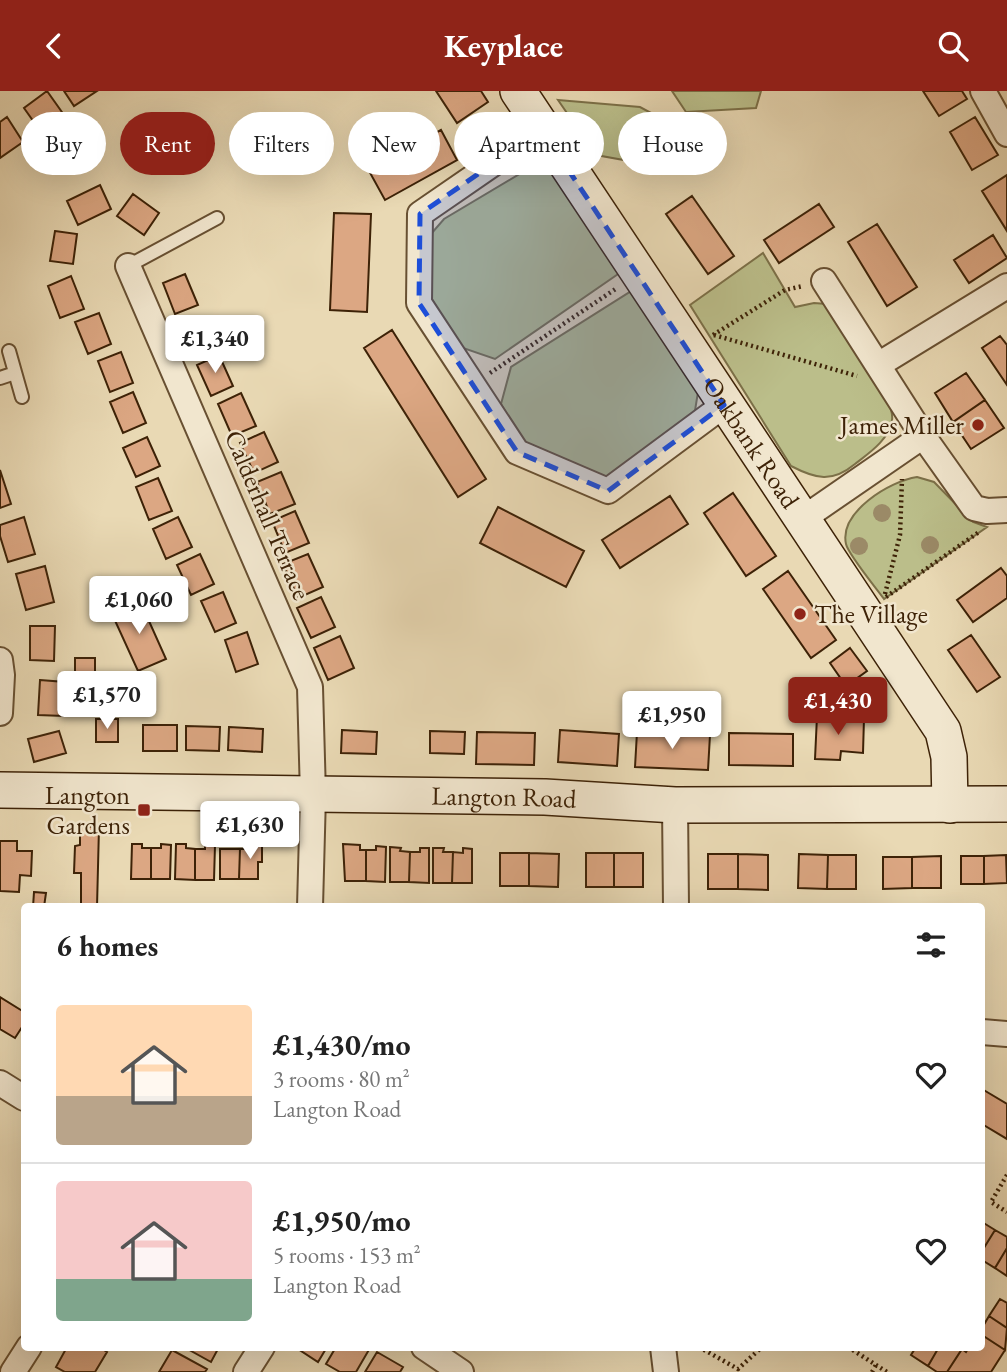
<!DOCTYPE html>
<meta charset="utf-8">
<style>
:root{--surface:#fff;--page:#f2f2f2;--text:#222;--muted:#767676;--line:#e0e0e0;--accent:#8f2418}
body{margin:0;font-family:"EB Garamond",serif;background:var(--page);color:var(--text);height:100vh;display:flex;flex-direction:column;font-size:26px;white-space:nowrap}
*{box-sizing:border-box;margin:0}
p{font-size:23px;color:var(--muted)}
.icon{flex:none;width:38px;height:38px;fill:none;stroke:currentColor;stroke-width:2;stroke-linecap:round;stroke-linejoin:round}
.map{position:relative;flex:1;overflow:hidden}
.panel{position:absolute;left:21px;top:812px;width:964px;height:448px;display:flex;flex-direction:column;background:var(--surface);border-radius:7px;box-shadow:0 7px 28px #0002}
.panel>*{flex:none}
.guide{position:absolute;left:21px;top:21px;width:966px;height:63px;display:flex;gap:14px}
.price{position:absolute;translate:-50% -60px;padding:0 16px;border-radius:7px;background:#fff;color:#222;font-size:23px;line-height:46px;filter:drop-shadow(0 2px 4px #0008)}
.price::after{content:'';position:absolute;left:50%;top:42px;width:21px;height:16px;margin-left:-10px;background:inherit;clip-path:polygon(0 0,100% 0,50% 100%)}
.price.on{background:var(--accent);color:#fff}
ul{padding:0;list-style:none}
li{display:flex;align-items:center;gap:21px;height:175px;padding:0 35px}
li+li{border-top:2px solid var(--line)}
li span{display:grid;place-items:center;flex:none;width:196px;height:140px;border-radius:7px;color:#555}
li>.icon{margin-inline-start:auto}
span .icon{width:84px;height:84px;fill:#fffc;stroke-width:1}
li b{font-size:30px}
h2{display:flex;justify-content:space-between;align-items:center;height:84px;padding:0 35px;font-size:30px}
.tag{padding:0 24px;border-radius:32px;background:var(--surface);box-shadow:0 7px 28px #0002;font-size:24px;line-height:63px}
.tag.on{background:var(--accent);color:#fff}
header{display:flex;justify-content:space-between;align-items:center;height:91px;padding:0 35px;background:var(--accent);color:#fff;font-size:32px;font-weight:700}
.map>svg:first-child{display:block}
.green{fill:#bbbe8a;stroke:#7c7048;stroke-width:2}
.building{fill:#dca783;stroke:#3d2207;stroke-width:2}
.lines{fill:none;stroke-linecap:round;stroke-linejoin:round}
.lane-casing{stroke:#685032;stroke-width:16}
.street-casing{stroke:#685032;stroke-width:28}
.secondary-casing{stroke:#3d2207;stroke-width:38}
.path{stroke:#3d2207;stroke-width:4.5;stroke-dasharray:2 3.5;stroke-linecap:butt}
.lane{stroke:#f1e6ce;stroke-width:12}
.street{stroke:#f1e6ce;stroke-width:24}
.secondary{stroke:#f1e6ce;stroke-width:35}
.tree{fill:#9b8a67}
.marked{fill:#1d4ed8;fill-opacity:0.2;stroke:#1d4ed8;stroke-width:5;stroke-dasharray:14 9;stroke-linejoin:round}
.poi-dot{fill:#8f2418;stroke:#f1e6ce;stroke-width:2.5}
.labels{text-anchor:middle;stroke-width:5;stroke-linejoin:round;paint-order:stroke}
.poi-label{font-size:26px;fill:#3d2207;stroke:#f1e6ce;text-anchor:end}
.street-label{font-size:26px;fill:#3d2207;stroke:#f1e6ce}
</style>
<header><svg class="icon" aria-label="back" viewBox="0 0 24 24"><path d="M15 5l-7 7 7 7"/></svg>Keyplace<svg class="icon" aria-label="search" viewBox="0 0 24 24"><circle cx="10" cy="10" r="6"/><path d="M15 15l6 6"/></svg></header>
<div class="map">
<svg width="1007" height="1281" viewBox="0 0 1007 1281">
<rect width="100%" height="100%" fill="#e9d9b4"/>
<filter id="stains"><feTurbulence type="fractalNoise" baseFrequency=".00286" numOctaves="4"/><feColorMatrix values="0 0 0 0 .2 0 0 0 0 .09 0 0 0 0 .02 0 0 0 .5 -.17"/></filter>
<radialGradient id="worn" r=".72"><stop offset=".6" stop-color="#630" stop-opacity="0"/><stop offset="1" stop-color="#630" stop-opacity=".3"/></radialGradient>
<!-- green -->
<path class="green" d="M672 0H761L756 17 686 21Z
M558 9 640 16 655 24 646 73 596 64Z
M533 75 546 76 558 83 621 181 495 268 460 256 428 202 431 143 444 128Z
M763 162 795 216 814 212 827 213C841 235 896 306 892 329 889 349 869 362 855 373 832 392 816 388 791 375L690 214Z
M633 199 698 301 694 326 601 392 529 361 501 313 511 276Z
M917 386 934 391 973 431 987 436 884 508C876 497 848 463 846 453 839 421 890 390 917 386Z"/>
<!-- building -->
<path class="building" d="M47 0 64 24 41 41 24 17Z
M64 0H97L74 15Z
M436 0H481L488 11 457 32Z
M923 0H962L967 8 939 25Z
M7 26 23 51 0 67V31Z
M975 26 998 64 972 79 950 41Z
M441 39 457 69 385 109 369 80Z
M1007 84V140L982 100Z
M100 94 111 118 78 134 67 110Z
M133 103 159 122 144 144 117 125Z
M692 105 734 165 708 183 666 123Z
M819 113 834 136 779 172 764 149Z
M334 122 371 123 367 221 330 219Z
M877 133 917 196 887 215 848 151Z
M55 140 77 143 73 173 50 170Z
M993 144 1007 167 969 192 954 169Z
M185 183 198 214 175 223 163 192Z
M71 185 84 218 60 227 48 195Z
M99 222 111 253 88 263 75 231Z
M196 226 210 259 188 268 173 235Z
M392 239 486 388 458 406 364 257Z
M1000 245 1007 254V294L982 257Z
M121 261 133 292 110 301 98 270Z
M219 264 233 295 211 305 197 274Z
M966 282 985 309 953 331 935 302Z
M133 301 146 332 123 342 110 311Z
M241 302 256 335 232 345 218 313Z
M985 309 1004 337 971 358 953 331Z
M264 341 278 371 254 382 240 352Z
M147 346 160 375 136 386 123 357Z
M0 379 11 413 0 417Z
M281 381 295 413 270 423 257 391Z
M158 387 172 420 149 429 136 396Z
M733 402 776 465 746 485 704 422Z
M670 405 688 433 620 477 602 449Z
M498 416 584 460 566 496 480 452Z
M295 420 309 452 285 462 272 430Z
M24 426 35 463 8 471 0 445V434Z
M178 426 192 456 166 468 153 438Z
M200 463 214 493 191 504 177 474Z
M308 463 323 496 298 507 283 473Z
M45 475 54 511 26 519 16 483Z
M1001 477 1007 485V507L973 531 957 509Z
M788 480 836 549 811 567 763 498Z
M223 501 236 532 215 541 201 510Z
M321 506 335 536 311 547 297 517Z
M140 510 166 568 138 580 112 523Z
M30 535H55L54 570 30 569Z
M247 541 258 573 236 581 225 549Z
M971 544 1000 586 977 601 948 559Z
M340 545 354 577 328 589 314 557Z
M850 557 867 580 846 595 830 572Z
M75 567H95V586L75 587Z
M40 589 65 591 64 625 38 624Z
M817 625 864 627 863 662 841 660 840 669 815 668Z
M96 628H118V651H96Z
M143 634H177V660H143Z
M186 635 220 636 219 660 186 659Z
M229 636 263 638 262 661 228 659Z
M342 639 377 641 376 663 341 662Z
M560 639 619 643 617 675 558 671Z
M59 640 66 662 34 671 28 648Z
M430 640 465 641 464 663 430 662Z
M477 641 535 642 534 674 476 673Z
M637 641 710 644 708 679 635 676Z
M729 642 793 643V675L729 674Z
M80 735 99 736 97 816H81V782H74L75 755 80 754Z
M0 750H17V760H32L31 785 20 784 19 801 0 800Z
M132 753H142V757H151V788H131Z
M161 753 171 754 170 788H151V757H161Z
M176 753H186V757L195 758V789L175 788Z
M244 753H262V771H258V788H239L240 758H244Z
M343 753 360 754V759H366V790H345Z
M205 754H215L214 789H195V758H205Z
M376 755 386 756 385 791 366 790V759H376Z
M390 756 401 757 400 760 410 761 409 791H390Z
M420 757H429V792L409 791 410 761H420Z
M433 757H444L443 761H453L452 792H433Z
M463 757 472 758V792H452L453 761 463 762Z
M220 758H240L239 788H220Z
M500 762H529V795H500Z
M529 762 559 763 558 796 529 795Z
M586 762H614V796H586Z
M614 762H643V796H614Z
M708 763H738V798H708Z
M738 763 768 764V799L738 798Z
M799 763 828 764 827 798 798 797Z
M828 764H856V798H827Z
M1006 764 1007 792 984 793V765Z
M941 765V797H912V766Z
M961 765H984V793H961Z
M883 766H912V797L883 798Z
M34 801 46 802 44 816H33Z
M0 906 24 921V933L15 947 0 938Z
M982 998 1007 1013V1048L982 1033Z
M982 1131 995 1139 982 1160Z
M995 1139 1007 1146V1157L995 1177 982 1169V1160Z
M1007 1157V1185L995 1177Z
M1000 1208 1007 1212V1237L989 1225Z
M989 1225 1007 1237 1005 1259 982 1244V1237Z
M982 1244 1005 1259 991 1281H947L962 1258 966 1261 969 1256H982Z
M67 1256H99L107 1261 95 1281H65L56 1276Z
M184 1256H219L211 1271Z
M295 1256H327L318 1271Z
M336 1256H369L370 1257 356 1281H340L326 1273Z
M916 1256H939L928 1275 911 1264Z
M939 1256 962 1258 947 1281H937L928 1275Z
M172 1259 207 1278 205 1281H159Z
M377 1261 403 1276 400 1281H365Z"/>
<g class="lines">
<!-- lane casing -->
<g class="lane-casing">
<path id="lane" d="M128 175 217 127
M9 260 22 306
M0 287 15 282"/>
</g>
<!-- street casing -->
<g class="street-casing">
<path id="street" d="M983 0 1007 43
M542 39 420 123 419 212 517 361 608 400 724 314
M128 175 310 596 313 704 310 816
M824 190 923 345 974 417 987 420 1007 419
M878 274 1007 195
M801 429 923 345
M0 569 2 584 0 622
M675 714 676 816
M982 941 1007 943
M0 992 24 1007
M424 1256 461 1281
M663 1256 666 1281
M13 1281 29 1256
M246 1281 262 1256"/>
</g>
<!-- secondary casing -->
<g class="secondary-casing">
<g id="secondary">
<path id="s1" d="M518 0 943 640 949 666 950 714"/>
<path id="s2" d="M0 699 545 706 675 714 1007 713"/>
</g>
</g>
<!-- path -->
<path class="path" d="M713 244 785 199 803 195
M714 244 857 285
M490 282 617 197
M885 503 900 444 902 388
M886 506 979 441
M1007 1084 991 1111 1007 1121
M699 1256 738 1278 762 1256
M848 1256 887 1281
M872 1281 876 1274"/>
<!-- lane -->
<use href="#lane" class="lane"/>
<!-- street -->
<use href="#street" class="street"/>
<!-- secondary -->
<use href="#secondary" class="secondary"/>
</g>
<!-- trees -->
<g class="tree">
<circle cx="882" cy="422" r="9"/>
<circle cx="930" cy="454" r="9"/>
<circle cx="859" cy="455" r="9"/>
</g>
<!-- marked area -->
<path class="marked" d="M542 39 724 314 608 400 517 361 419 212 420 123Z"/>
<!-- markers -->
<g class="poi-dot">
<circle cx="978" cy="334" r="7"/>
<circle cx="800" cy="523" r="7"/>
<rect x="137" y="712" width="14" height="14" rx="3.5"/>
</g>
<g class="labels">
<!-- poi labels -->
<g class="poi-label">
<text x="964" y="343">James Miller</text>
<text x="814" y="532" text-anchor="start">The Village</text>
<text x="130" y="713">Langton<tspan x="130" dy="30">Gardens</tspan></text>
</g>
<!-- street labels -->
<g class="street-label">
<text dy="9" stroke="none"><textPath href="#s1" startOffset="422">Oakbank Road</textPath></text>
<text transform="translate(268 424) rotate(67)" y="9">Calderhall Terrace</text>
<text dy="9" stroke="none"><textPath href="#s2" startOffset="504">Langton Road</textPath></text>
</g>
</g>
<rect width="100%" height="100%" filter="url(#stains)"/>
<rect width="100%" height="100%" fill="url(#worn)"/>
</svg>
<b class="price" style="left:215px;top:284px">£1,340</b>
<b class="price" style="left:139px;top:545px">£1,060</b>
<b class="price" style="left:107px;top:640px">£1,570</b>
<b class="price on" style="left:838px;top:646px">£1,430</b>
<b class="price" style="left:672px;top:660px">£1,950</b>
<b class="price" style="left:250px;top:770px">£1,630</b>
<div class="guide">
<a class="tag">Buy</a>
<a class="tag on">Rent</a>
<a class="tag">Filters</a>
<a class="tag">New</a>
<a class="tag">Apartment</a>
<a class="tag">House</a>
</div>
<section class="panel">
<h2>6 homes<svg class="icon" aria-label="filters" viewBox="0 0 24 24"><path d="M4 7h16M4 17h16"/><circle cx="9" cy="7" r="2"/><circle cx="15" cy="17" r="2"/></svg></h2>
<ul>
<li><span style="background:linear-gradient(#ffd9b3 65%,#b9a48a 0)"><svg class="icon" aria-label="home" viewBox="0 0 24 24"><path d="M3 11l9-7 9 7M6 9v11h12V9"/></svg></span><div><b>£1,430/mo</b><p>3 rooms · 80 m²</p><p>Langton Road</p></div><svg class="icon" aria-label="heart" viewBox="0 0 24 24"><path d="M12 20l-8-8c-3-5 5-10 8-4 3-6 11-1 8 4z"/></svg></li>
<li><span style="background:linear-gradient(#f6c9c9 70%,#7fa58c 0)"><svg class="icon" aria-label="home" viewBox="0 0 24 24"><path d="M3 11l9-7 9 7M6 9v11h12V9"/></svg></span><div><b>£1,950/mo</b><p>5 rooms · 153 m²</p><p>Langton Road</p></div><svg class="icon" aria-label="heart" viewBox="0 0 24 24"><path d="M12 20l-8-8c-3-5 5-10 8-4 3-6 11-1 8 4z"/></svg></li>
</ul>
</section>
</div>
